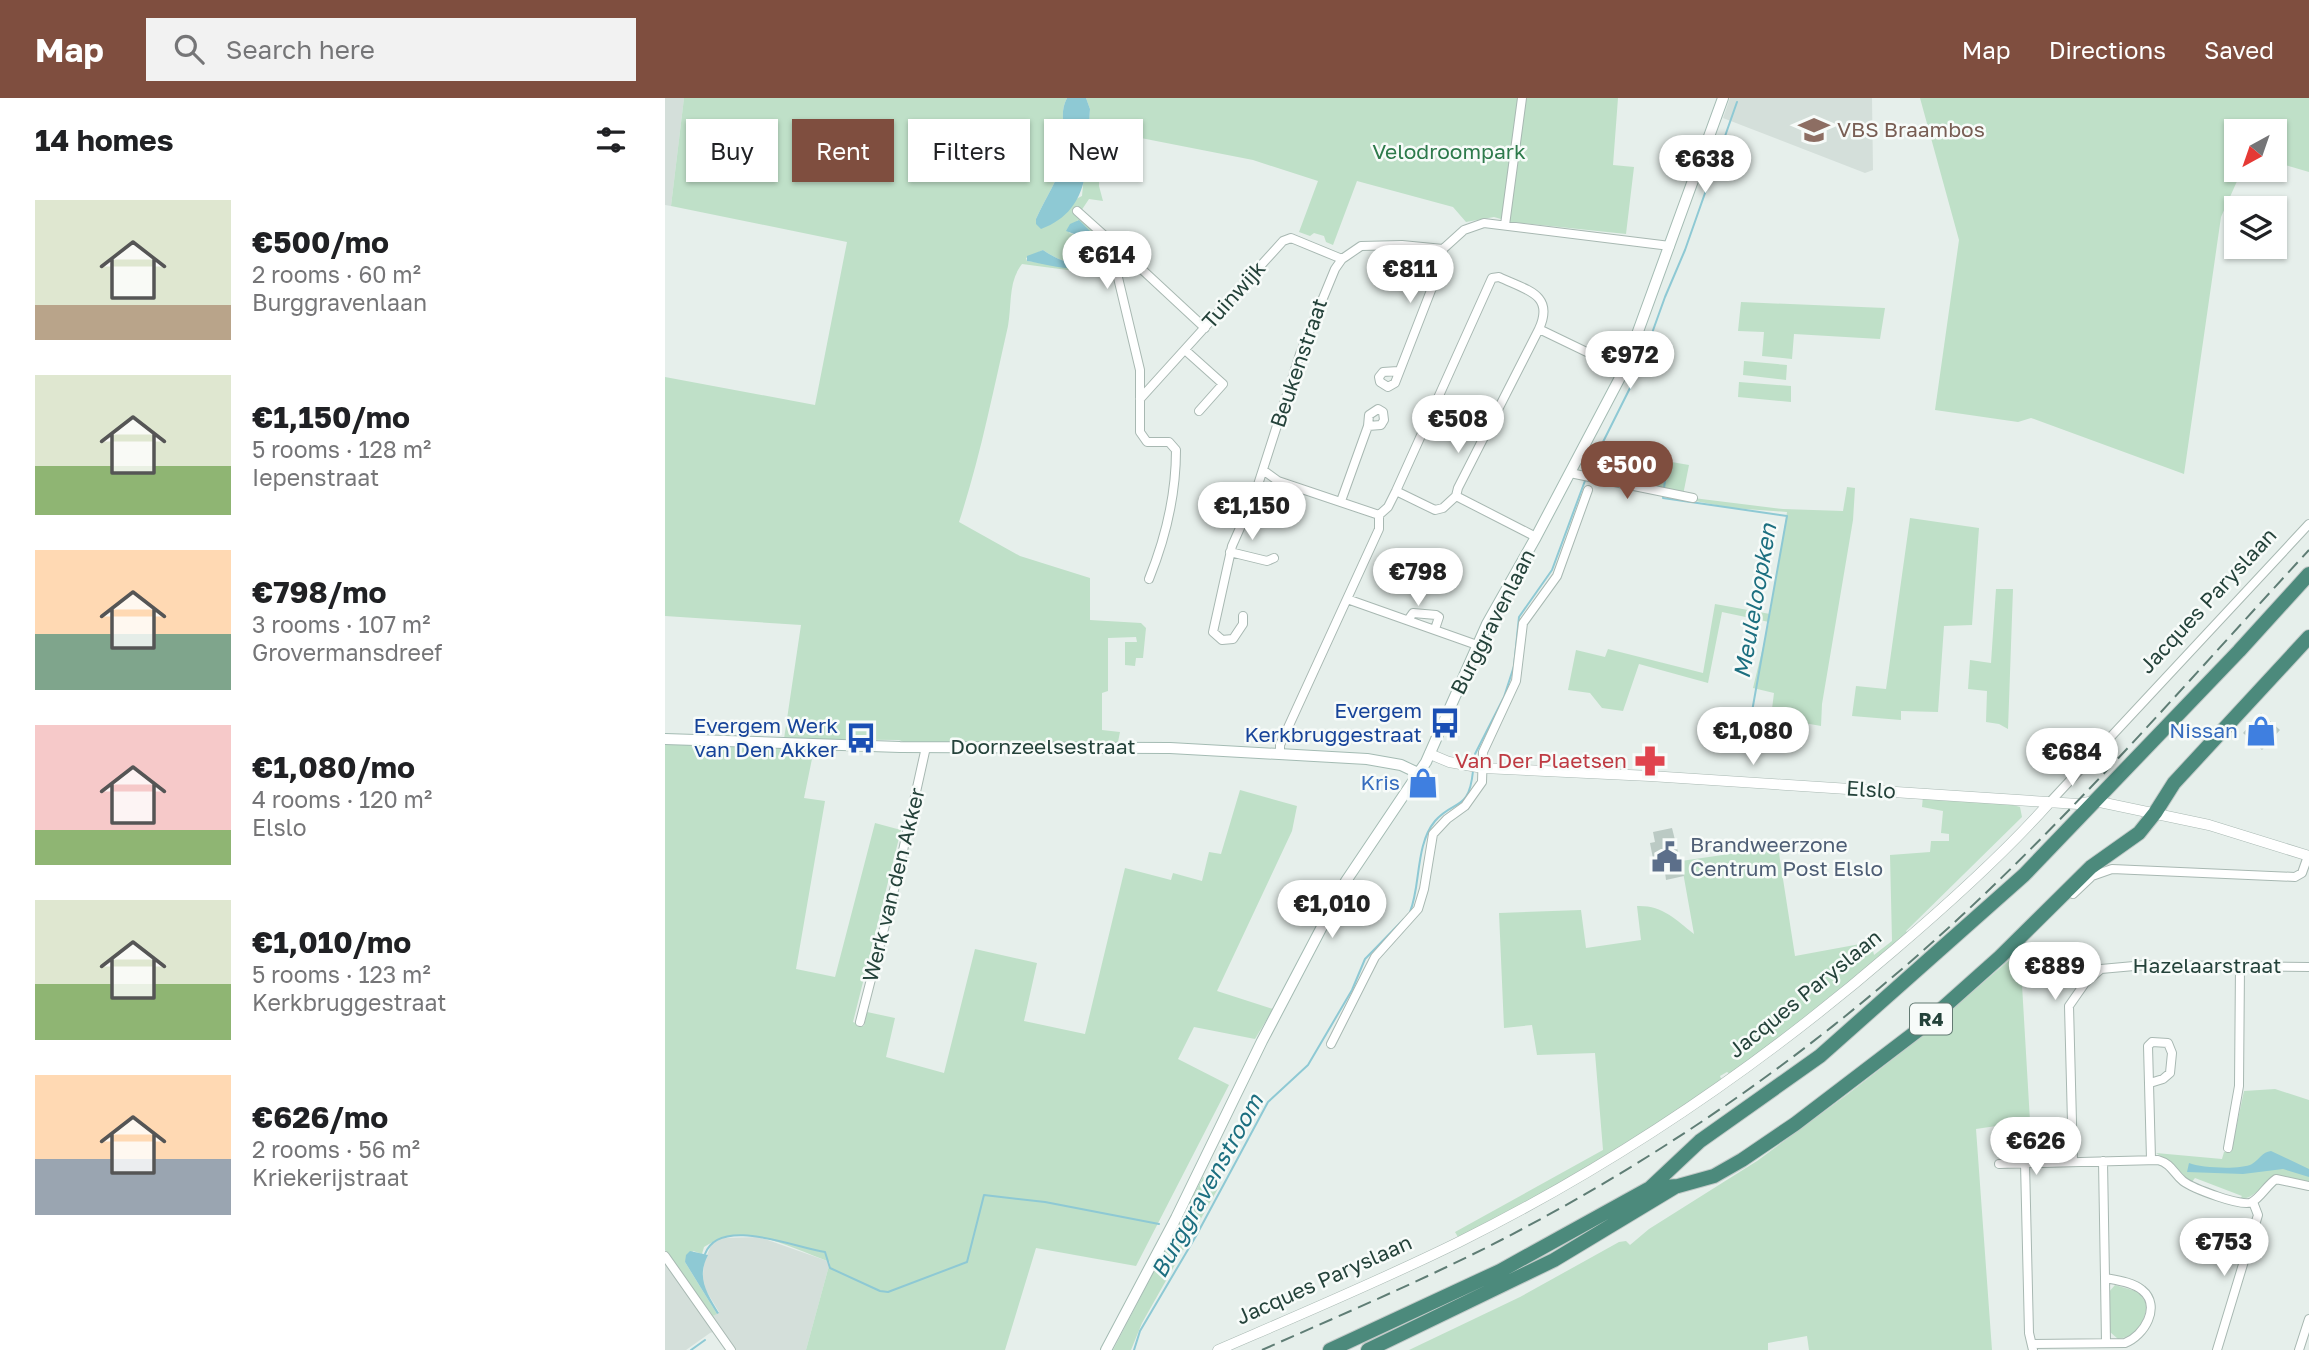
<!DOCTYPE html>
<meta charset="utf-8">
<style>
:root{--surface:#fff;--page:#f2f2f2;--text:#202124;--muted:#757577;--accent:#7f4e3f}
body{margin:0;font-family:"Golos Text",sans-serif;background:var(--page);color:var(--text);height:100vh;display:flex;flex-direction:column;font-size:26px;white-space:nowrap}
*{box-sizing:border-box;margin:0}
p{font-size:23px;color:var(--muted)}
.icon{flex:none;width:38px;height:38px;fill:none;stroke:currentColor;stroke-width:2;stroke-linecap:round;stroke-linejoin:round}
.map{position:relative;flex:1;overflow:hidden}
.panel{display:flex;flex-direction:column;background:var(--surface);width:665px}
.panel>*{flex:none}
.top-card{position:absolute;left:21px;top:21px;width:665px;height:63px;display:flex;gap:14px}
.needle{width:46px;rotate:220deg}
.tools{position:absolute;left:1559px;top:21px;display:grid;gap:14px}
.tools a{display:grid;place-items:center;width:63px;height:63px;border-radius:0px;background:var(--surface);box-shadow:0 2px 5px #0004;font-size:35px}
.price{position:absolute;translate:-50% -60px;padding:0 16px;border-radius:24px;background:#fff;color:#222;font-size:23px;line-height:46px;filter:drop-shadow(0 2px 4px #0008)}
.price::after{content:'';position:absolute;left:50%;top:42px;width:21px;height:16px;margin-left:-10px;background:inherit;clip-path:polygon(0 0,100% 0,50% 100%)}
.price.active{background:var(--accent);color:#fff}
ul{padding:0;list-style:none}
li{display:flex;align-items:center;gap:21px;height:175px;padding:0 35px}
li span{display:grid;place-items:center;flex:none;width:196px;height:140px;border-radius:0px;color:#555}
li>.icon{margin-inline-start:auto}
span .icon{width:84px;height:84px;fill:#fffc;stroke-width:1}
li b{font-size:30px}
h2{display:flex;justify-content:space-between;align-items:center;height:84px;padding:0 35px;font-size:30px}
.pill{padding:0 24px;border-radius:0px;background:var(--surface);box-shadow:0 2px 5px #0004;font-size:24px;line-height:63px}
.pill.active{background:var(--accent);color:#fff}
header{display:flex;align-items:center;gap:42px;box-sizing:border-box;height:98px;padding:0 35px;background:var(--accent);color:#fff}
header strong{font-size:33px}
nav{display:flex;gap:38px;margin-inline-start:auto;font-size:24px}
.search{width:490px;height:63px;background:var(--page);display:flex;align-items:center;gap:18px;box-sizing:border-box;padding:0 24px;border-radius:0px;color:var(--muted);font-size:26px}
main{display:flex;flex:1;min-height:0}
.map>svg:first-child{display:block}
.built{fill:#d4dfda}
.green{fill:#bfe0c8;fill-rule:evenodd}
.water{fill:#8ec9d4}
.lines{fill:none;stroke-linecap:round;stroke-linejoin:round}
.stream{stroke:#8ec9d4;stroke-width:2}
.building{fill:#bbcac4}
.minor-casing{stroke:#a8b8b2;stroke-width:10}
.tertiary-casing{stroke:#a8b8b2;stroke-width:11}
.secondary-casing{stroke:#a4bbb3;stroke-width:12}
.trunk-casing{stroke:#c2cac8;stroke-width:16}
.minor{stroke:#fff;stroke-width:8}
.tertiary{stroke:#fff;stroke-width:10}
.secondary{stroke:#fff;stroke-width:10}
.trunk{stroke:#4c8a7c;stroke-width:14}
.rail{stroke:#5f7d75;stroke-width:2;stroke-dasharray:14 7;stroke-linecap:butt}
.labels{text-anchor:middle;stroke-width:5;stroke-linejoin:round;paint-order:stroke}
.shield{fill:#f7fbf9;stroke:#637a73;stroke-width:2}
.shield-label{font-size:19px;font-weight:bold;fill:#24423a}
.education-label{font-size:21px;fill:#785e54;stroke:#f7fbf9;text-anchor:start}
.park-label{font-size:21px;fill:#2d7a4b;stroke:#f7fbf9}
.street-label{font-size:21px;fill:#24423a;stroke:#f7fbf9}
.transit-label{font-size:21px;fill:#164399;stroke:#f7fbf9;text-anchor:end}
.shop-label{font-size:21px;fill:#366cbe;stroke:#f7fbf9;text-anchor:end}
.health-label{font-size:21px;fill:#be3a42;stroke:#f7fbf9;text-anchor:end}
.service-label{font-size:21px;fill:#4e5e75;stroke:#f7fbf9;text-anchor:start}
.water-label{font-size:23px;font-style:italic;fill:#1c6f80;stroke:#f7fbf9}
</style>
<header>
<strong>Map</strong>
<div class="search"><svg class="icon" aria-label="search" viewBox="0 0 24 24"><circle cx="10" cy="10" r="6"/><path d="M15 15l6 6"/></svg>Search here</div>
<nav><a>Map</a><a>Directions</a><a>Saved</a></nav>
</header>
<main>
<section class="panel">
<h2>14 homes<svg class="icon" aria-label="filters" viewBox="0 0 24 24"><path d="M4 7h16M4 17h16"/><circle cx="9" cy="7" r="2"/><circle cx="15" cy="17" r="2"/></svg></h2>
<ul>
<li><span style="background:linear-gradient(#dfe7d0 75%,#b9a48a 0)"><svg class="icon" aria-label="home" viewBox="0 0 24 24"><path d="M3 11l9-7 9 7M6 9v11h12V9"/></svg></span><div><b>€500/mo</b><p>2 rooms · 60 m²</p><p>Burggravenlaan</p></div></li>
<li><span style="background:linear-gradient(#dfe7d0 65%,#8fb573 0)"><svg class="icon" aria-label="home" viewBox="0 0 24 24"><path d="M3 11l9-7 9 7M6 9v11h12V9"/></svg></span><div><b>€1,150/mo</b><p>5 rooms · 128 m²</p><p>Iepenstraat</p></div></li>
<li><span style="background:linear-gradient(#ffd9b3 60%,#7fa58c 0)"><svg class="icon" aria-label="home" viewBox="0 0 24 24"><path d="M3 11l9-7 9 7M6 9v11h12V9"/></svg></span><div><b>€798/mo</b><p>3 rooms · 107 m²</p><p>Grovermansdreef</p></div></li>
<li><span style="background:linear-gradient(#f6c9c9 75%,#8fb573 0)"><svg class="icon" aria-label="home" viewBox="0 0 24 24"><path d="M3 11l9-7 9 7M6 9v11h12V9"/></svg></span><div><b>€1,080/mo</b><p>4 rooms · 120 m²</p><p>Elslo</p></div></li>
<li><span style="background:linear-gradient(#dfe7d0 60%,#8fb573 0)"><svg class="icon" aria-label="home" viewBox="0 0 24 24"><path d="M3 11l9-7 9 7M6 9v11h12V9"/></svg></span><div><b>€1,010/mo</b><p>5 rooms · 123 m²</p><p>Kerkbruggestraat</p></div></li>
<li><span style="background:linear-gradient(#ffd9b3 60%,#9aa5b1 0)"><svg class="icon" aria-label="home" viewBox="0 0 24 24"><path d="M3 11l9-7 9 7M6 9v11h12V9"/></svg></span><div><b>€626/mo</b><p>2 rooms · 56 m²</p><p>Kriekerijstraat</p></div></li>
</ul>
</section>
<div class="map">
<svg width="1644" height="1252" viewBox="0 0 1644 1252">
<rect width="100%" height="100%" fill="#e6efeb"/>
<!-- built -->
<path class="built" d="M0 0H19L6 108 0 107Z
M1065 0H1207L1208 72 1200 75 1058 20Z
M94 1139 165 1164 141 1252H71L57 1231 45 1235 21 1252H0V1152L48 1218 54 1214 37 1186 39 1165 46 1147 57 1140Z"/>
<!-- green -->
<path class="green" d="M19 0H402C391 21 406 39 400 60 393 81 380 101 371 121L417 98 425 11 421 0H953L948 67 969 69 961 136 846 124 829 119 801 124 788 109 692 83 668 147 661 144 659 138 649 135 645 138 634 134 653 83 588 62 435 32 434 88 438 103 424 101 416 113 439 142 448 178 357 166C343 184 347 206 343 228 328 294 315 360 294 424L355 458 425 480V522L476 525 481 530 478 560H471L470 568 460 567V544H472L471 539 443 540V593L437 595V632L455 634 453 644 241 645 234 642 119 641 136 527 0 518V279L150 307 182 144 6 108ZM413 122 436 144 422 171 362 163 361 160 378 152C393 162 407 169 425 162L427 148 412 137 404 135Z
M1255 0H1644V74L1610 64V33H1572V72H1577L1556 119 1519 376 1366 320 1353 324 1270 312 1294 142Z
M1076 204 1220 210 1215 241 1129 236 1127 261 1097 258 1099 234 1073 233Z
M1079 263 1122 267 1121 282 1078 277Z
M1074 284 1126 288V304L1073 299Z
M1001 363 1024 367 1018 397 989 392Z
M1182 389 1190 390 1188 422 1157 606 1156 628 1106 619 1109 595 1088 590 1104 524 1057 514 1043 585 974 566 958 613 937 610 925 595 903 592 911 552 940 559 943 551 1038 575 1050 506 1105 516 1122 414 1067 410 988 395 1118 411 1178 413Z
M1245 420 1314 430 1307 527 1279 528 1273 614 1236 613V622L1187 618 1191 588 1221 591Z
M1331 491H1348L1343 631 1334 626 1321 624 1322 593 1303 591 1305 562 1326 565Z
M0 646 149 651 139 700 160 703 131 871 170 879 210 725 236 732 188 924 199 928 202 914 230 920 221 959 279 975 310 851 372 865 359 923 420 936 460 770 506 782 508 775 537 783 544 754 556 756 575 692 632 708 627 733 552 893 608 911 590 941 529 929 513 961 564 987 471 1168 371 1150 340 1252H141L165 1164C123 1149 79 1122 39 1149L37 1156 28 1153 20 1164 52 1216 48 1218 0 1152Z
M1258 698 1348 707 1355 709 1357 719 1241 833 1244 837 1067 977 1062 974 1055 978 1057 983C972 1039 885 1094 793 1139L790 1134 938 1052 930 955 872 957 867 927 839 930 834 815 916 812 921 850 976 842 972 808C997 807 1010 821 1029 836L1016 763 1113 749 1130 858 1206 844 1209 857 1227 843 1225 757 1265 754 1266 743H1284V736L1276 735 1278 713 1257 709Z
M1355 853 1365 1023 1311 1031 1327 1252H1144L1142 1238 1103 1245V1252H744L855 1199 954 1144 961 1143 965 1147 984 1131 1092 1063 1183 996 1237 954Z
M1610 991 1644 1002V1085C1635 1083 1625 1078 1616 1078 1600 1078 1596 1099 1574 1102L1577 1098 1530 1080 1526 1085 1507 1065 1491 1055 1557 1061 1559 1054H1566L1579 993Z
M538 1079 555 1087 477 1225 466 1252H448Z
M1450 1187 1474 1194 1482 1207C1479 1225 1473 1238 1453 1241L1445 1234 1443 1195Z"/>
<!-- water -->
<path class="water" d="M402 0H421L425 11C421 59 430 111 376 131L371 126V121C380 101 393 81 400 60 406 39 391 21 402 0Z
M414 122 436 144 439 156C430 182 383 166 362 163V158L378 152C393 162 407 169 425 162L427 148 412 137 401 133 405 126Z
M1606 1053 1644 1071V1079L1618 1071 1578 1076 1522 1074 1524 1065C1536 1070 1576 1072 1587 1066 1595 1061 1597 1054 1606 1053Z
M25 1153 43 1157C31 1180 42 1195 54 1215L52 1216 20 1164 21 1157Z"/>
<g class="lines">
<!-- stream -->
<path class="stream" d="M934 351 1003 360 999 390
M923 374 973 274 1000 199 1020 152 1072 4
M999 396 998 400 1122 418 1086 619
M809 664 810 656 839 599 849 568 854 519 887 472 921 380
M745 814C756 787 750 747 770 723 789 701 804 714 808 673
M40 1156C54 1117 131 1150 160 1154L165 1170 215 1193 223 1194 302 1164 319 1097 380 1104 494 1126
M26 1252 40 1242
M469 1252 475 1233 531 1138 603 1004 643 967 687 892 700 861 739 821"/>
</g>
<!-- building -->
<path class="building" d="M1596 615 1615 632 1597 652 1578 635Z
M1007 730 1019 778 1001 782 1000 774 991 776 985 745 990 744 988 734Z"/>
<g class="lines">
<!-- minor casing -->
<g class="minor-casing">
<path id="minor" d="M412 113 441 139 450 167 475 272V334L482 344H504L511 352C511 398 501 439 484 481
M840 127 857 0
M442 139 540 230
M520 252 558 286 534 313
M733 273 718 274 714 279 715 284 723 289 730 285 777 164 778 151
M475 301 618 143 626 140 677 161
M598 372 613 383 714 417
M905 375 1028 400
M731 393 770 412 778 410 791 398
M590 396 605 400 613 383
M676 403 703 328 704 317 713 311 718 314 719 322 716 327 703 328
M871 439 791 398 793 390 874 231
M565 454 602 463 609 460
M682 501 812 547
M578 518V526L568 541 557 542 548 534 567 448 590 396 635 256 670 171 677 161 696 148 737 147 778 151 799 132 819 125 1005 148
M743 522 748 515 771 517 774 519 770 531
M615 655V647L714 431V417L723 409 731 393 827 180 834 179C861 192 890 196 874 231L959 272
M1385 704 1644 426
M1408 796 1427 778 1447 771 1630 779 1637 775 1643 758
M195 924 231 784 261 649
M666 946 710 859 753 811 759 791 768 736 782 721 800 708 817 684 818 654 851 583 858 525 892 478 923 392
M1485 985 1498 981 1505 975 1507 955 1503 945 1487 944 1483 948 1486 1061
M1563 1050 1574 988 1575 868
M1408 1063 1404 908 1420 885 1436 871 1480 867 1644 869
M1360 1065 1364 1235 1368 1252
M1334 1066 1493 1062C1507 1066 1508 1075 1518 1083 1527 1090 1578 1110 1587 1104 1596 1099 1602 1087 1611 1081L1644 1088
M0 1158 66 1252
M1440 1180 1441 1245
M1367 1246 1460 1245C1479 1238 1497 1208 1477 1192 1468 1184 1451 1182 1440 1180L1438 1063
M1552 1252 1593 1117 1588 1104
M1634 1252 1644 1221"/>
</g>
<!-- tertiary casing -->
<g class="tertiary-casing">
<path id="tertiary" d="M765 656 784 664 818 670 985 678 1413 706 1430 703 1544 727 1644 758
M553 1252C634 1217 715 1183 794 1144 951 1066 1096 967 1228 853 1282 807 1337 758 1385 704"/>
</g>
<!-- secondary casing -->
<g class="secondary-casing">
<path id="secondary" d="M0 641 235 649 505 650 702 661 736 667 753 675
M441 1252 511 1120 597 943 681 783 761 664 822 526 871 439 959 272 1058 0"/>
</g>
<!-- trunk casing -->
<g class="trunk-casing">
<path id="trunk" d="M985 1090 1013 1088 1049 1078 1077 1062 1130 1026 1252 933 1335 859 1426 769 1474 735 1490 715 1509 685 1644 539
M665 1252 835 1173 985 1090 1035 1043 1155 958 1359 777 1574 553 1644 476
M703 1252 889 1162 1010 1089"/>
</g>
<!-- minor -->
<use href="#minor" class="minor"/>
<!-- tertiary -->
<use href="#tertiary" class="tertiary"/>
<!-- secondary -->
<use href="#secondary" class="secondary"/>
<!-- trunk -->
<use href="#trunk" class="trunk"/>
<!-- rail -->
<path class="rail" d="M597 1252C678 1216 761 1181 840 1140 975 1070 1102 985 1218 887 1374 757 1506 601 1644 452"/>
</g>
<!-- icons -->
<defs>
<g id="school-bare" transform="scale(2.415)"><path d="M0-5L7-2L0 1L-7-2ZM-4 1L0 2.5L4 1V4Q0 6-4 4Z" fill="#8d6e63" stroke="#f7fbf9" stroke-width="2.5" paint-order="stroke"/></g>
<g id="bus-bare" transform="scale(2.415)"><path d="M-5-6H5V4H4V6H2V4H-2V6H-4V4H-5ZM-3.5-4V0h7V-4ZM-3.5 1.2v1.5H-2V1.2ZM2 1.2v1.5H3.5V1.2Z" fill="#1a4fb4" stroke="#f7fbf9" stroke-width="2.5" paint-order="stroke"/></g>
<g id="shop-bare" transform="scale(2.415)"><path d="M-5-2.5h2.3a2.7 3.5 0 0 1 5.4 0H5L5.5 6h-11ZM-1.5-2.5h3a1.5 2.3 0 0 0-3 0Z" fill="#3f7fe0" stroke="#f7fbf9" stroke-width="2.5" paint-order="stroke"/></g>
<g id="pharmacy-bare" transform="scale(2.415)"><path d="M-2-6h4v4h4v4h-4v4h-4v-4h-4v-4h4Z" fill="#e0444e" stroke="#f7fbf9" stroke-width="2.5" paint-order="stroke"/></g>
<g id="civic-bare" transform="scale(2.415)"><path d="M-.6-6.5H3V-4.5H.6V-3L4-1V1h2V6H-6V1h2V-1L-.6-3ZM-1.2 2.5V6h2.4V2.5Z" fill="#5c6f8a" stroke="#f7fbf9" stroke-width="2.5" paint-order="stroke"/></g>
</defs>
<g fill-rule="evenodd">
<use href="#school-bare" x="1149" y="32"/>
<use href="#bus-bare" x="780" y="625"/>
<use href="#shop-bare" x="1596" y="633"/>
<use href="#bus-bare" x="196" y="640"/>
<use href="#pharmacy-bare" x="985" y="663"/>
<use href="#shop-bare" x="758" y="685"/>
<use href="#civic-bare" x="1002" y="759"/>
</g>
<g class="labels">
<!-- shield labels -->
<rect class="shield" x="1245" y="905.5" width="42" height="31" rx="5"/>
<g class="shield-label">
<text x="1266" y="928">R4</text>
</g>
<!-- education labels -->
<g class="education-label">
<text x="1172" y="39">VBS Braambos</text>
</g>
<!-- park labels -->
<g class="park-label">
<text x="784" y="61">Velodroompark</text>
</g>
<!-- street labels -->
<g class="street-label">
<text transform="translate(569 197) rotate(-48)" y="7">Tuinwijk</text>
<text transform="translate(634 265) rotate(-71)" y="7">Beukenstraat</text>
<text transform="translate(1543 503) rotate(-47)" y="7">Jacques Paryslaan</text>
<text transform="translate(828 524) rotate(-63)" y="7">Burggravenlaan</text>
<text x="378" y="656">Doornzeelsestraat</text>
<text transform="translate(1206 692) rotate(4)" y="7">Elslo</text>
<text transform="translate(229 787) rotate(-76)" y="7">Werk van den Akker</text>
<text x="1542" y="875">Hazelaarstraat</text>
<text transform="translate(1140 896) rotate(-39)" y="7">Jacques Paryslaan</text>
<text transform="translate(659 1182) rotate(-24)" y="7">Jacques Paryslaan</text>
</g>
<!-- transit labels -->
<g class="transit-label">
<text x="757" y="620">Evergem<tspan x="757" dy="24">Kerkbruggestraat</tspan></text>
<text x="173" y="635">Evergem Werk<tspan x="173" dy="24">van Den Akker</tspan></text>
</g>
<!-- shop labels -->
<g class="shop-label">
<text x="1573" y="640">Nissan</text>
<text x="735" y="692">Kris</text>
</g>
<!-- health labels -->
<g class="health-label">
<text x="962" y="670">Van Der Plaetsen</text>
</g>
<!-- service labels -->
<g class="service-label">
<text x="1025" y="754">Brandweerzone<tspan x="1025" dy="24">Centrum Post Elslo</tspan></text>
</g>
<!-- water labels -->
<g class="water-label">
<text transform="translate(1090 503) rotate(-80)" y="8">Meuleloopken</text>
<text transform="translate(542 1088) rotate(-61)" y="8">Burggravenstroom</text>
</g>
</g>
</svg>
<div class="tools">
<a><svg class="needle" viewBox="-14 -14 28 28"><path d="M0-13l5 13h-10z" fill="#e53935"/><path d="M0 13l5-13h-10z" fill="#757577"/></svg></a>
<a><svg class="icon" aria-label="layers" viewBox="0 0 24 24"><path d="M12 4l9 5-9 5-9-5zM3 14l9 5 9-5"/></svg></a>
</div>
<b class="price" style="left:1040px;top:97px">€638</b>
<b class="price" style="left:442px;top:193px">€614</b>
<b class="price" style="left:745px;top:207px">€811</b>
<b class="price" style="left:965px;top:293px">€972</b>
<b class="price" style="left:793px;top:357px">€508</b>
<b class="price active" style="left:962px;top:403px">€500</b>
<b class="price" style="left:587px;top:444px">€1,150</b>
<b class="price" style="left:753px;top:510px">€798</b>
<b class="price" style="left:1088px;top:669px">€1,080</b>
<b class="price" style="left:1407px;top:690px">€684</b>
<b class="price" style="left:667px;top:842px">€1,010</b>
<b class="price" style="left:1390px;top:904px">€889</b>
<b class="price" style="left:1371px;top:1079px">€626</b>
<b class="price" style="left:1559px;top:1180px">€753</b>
<div class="top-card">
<a class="pill">Buy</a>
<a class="pill active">Rent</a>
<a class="pill">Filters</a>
<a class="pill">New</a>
</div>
</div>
</main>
